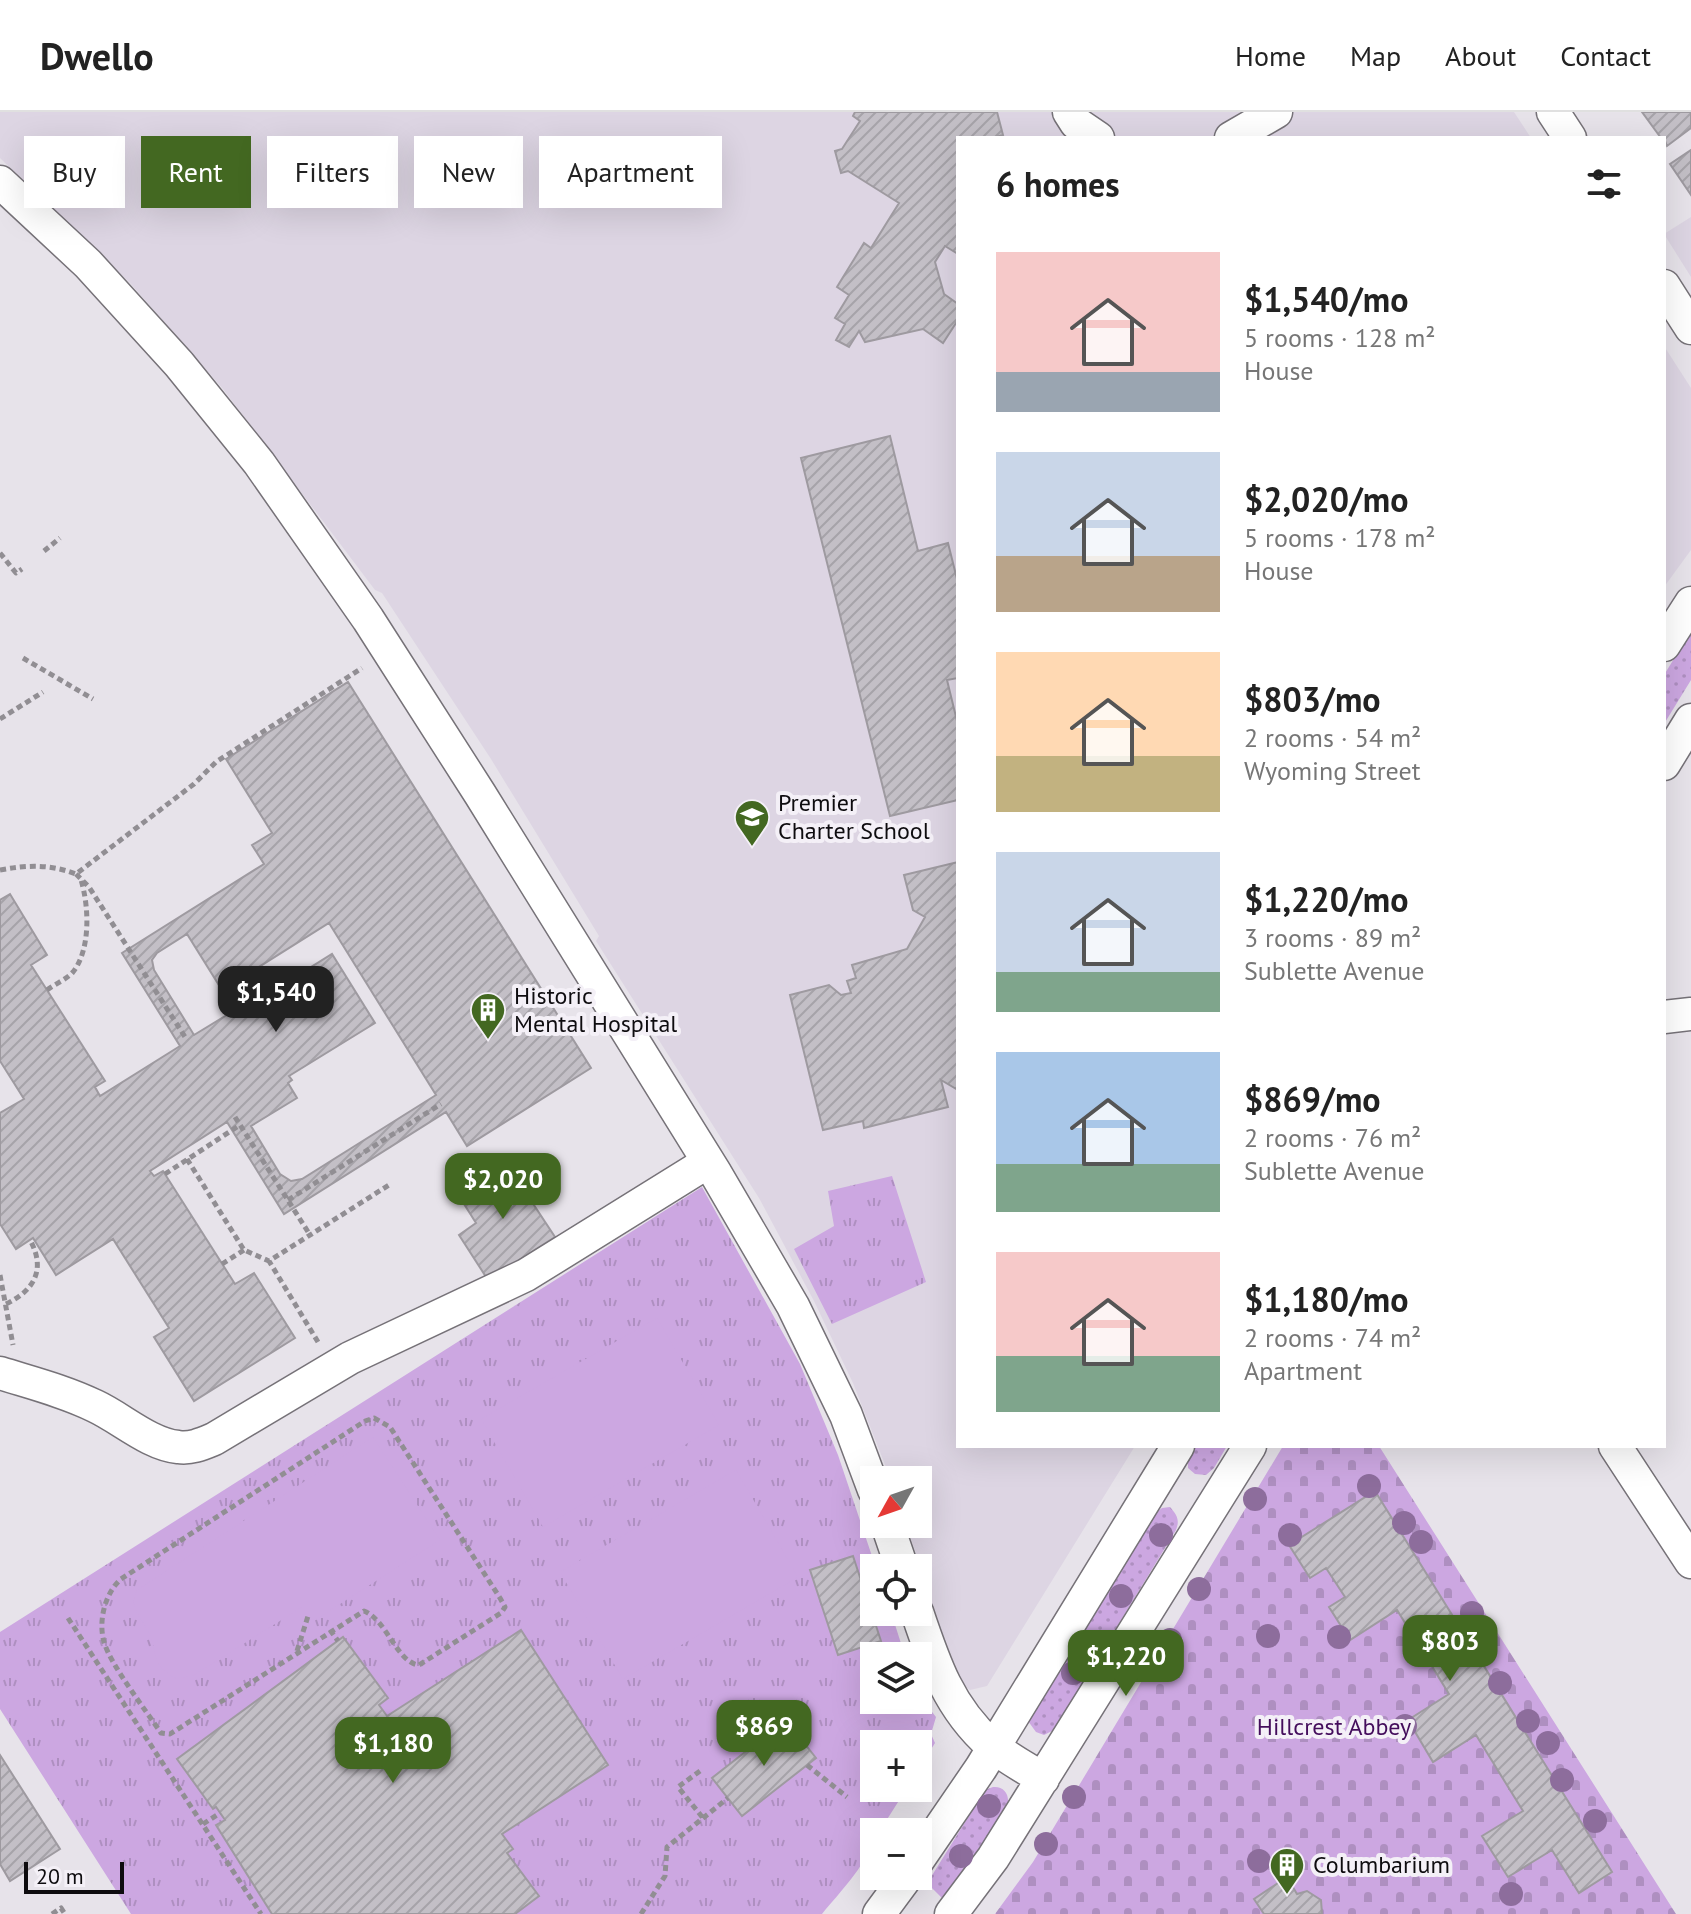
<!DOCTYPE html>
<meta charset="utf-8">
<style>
:root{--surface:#fff;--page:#f2f2f2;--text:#222;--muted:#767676;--line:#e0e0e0;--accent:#436821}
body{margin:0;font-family:"PT Sans",sans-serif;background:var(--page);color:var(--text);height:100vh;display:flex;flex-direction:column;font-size:30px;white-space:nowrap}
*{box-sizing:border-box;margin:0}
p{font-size:26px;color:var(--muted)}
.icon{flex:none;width:44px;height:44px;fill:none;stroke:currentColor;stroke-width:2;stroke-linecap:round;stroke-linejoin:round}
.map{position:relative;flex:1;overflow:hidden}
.side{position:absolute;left:956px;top:24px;width:710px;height:1312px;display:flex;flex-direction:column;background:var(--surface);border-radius:0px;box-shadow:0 8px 32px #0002}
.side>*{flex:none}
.banner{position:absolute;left:24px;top:24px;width:760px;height:72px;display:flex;gap:16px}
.needle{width:52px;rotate:230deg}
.fabs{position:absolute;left:860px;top:1354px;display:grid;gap:16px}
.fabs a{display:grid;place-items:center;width:72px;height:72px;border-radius:0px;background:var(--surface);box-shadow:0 8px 32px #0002;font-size:40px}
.scale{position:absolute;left:24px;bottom:20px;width:100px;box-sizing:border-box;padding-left:8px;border:4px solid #0e0c0f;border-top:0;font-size:22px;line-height:28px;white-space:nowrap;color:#0e0c0f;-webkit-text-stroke:6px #f4f0f7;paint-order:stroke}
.price{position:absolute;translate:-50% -68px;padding:0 18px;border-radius:16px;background:var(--accent);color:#fff;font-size:26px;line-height:52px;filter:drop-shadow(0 2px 4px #0008)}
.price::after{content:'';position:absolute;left:50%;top:48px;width:24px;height:18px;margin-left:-12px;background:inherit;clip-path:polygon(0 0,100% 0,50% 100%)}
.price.selected{background:#222;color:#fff}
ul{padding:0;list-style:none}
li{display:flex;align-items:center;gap:24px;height:200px;padding:0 40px}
li span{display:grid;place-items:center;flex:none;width:224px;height:160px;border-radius:0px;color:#555}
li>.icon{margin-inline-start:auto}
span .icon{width:96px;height:96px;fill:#fffc;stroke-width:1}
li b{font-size:34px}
h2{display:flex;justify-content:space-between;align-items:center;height:96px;padding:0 40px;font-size:34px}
.tag{padding:0 28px;border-radius:0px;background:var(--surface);box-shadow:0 8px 32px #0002;font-size:28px;line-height:72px}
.tag.selected{background:var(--accent);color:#fff}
header{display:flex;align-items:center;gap:48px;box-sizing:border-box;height:112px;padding:0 40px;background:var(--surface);border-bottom:2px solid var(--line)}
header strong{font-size:38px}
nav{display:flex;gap:44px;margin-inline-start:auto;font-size:28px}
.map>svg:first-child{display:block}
.built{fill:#ddd5e3}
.grass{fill:url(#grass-dots)}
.cemetery{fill:url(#cemetery-stones)}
.park{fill:url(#park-tufts)}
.garden{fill:#cca7e1}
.building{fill:url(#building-hatch);stroke:#9e9aa0;stroke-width:2;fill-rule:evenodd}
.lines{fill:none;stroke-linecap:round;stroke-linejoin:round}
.minor-casing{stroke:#767278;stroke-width:35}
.path{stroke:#918e93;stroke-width:5;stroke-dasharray:6 4;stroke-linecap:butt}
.minor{stroke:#fff;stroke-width:32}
.tree{fill:#8d6d9c}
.labels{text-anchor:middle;stroke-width:8;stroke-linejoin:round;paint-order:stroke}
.poi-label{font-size:24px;fill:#0e0c0f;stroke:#f4f0f7;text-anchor:start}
.park-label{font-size:24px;fill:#440d5c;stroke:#f4f0f7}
</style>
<header>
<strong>Dwello</strong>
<nav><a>Home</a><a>Map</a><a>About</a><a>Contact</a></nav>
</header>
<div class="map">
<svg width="1691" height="1802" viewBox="0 0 1691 1802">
<defs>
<pattern id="grass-dots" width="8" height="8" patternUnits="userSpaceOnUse" patternTransform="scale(2)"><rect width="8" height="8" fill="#cca7e1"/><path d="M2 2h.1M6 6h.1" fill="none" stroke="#ae8fc0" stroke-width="1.8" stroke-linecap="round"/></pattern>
<pattern id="cemetery-stones" width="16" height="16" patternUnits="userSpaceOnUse" patternTransform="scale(2)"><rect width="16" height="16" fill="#cca7e1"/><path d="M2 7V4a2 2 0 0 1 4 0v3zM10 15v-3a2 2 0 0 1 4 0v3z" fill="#ae8fc0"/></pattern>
<pattern id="park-tufts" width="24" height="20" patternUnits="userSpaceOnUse" patternTransform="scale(2)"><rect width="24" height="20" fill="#cca7e1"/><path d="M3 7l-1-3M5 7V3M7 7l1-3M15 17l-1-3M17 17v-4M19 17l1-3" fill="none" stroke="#ae8fc0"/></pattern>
<pattern id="building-hatch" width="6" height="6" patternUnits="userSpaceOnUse" patternTransform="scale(2)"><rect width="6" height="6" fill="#c3bfc6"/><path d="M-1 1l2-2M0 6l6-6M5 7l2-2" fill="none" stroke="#a6a3a9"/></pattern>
</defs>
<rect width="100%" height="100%" fill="#e7e3ea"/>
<!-- built -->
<path class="built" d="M0 0H1514L1531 26H958V1334H1135L987 1574 970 1578 960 1571 942 1541 924 1465 906 1412H918V1368H891L853 1271 814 1189 759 1086 596 829 599 824 491 647 382 481 375 478 223 277 130 171 0 46Z
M1691 105V165L1664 122Z
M1664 234 1691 276V438L1664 475Z"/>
<!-- grass -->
<path class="grass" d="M1691 519V568L1664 612V563Z
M1195 1334H1227L1214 1356 1206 1363 1195 1362 1188 1356V1346Z
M1170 1395C1177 1403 1180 1408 1176 1418L1054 1618 1044 1623 1036 1620 1028 1609 1033 1599 1154 1402 1162 1396Z
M993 1675C1003 1674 1009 1681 1008 1691L983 1735 949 1784 942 1786 930 1774 931 1765 985 1678Z"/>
<!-- cemetery -->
<path class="cemetery" d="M1283 1334H1379L1676 1802H995L1033 1750Z"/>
<!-- park -->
<path class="park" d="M892 1064 926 1170 832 1212 794 1137 834 1114 828 1079Z
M702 1075 800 1252 838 1343 876 1456H874V1500H891L905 1544H874V1588H918V1582L936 1605 931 1622 935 1631 918 1658V1632H874V1676H907L879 1720H874C874 1746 838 1782 822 1802H131L0 1597V1520Z"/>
<!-- garden -->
<path class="garden" d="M657 1206 719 1313 543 1415 481 1307Z
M373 1325 440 1428 312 1510 302 1495 194 1563 177 1567C147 1550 160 1543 148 1519 140 1503 128 1496 137 1478Z
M736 1358 798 1465 623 1567 560 1460Z"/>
<!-- building -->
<path class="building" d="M855 0H997L1003 23 992 26H958V142L945 134 935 150 944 182 958 192V208L943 231 923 217 865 230 859 219 849 235 836 228 845 212 835 206 849 183 837 175 864 131 871 136 899 91 848 59 841 61 835 39 842 37 860 9 853 4Z
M1642 0H1691V16L1667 34 1664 26H1661Z
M1691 38V83L1670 52Z
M890 324 918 439 948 431 958 471V566L947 568 958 613V688L890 704 801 346Z
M348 570 591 956 467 1034 446 1000 284 1102 227 1010 150 1059 154 1064 163 1059 235 1172 254 1161 295 1226 194 1289 154 1225 169 1216 113 1127 56 1163 33 1126 16 1137 0 1112V1001L24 987 0 949V788L10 782 47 843 31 853 105 969 95 975 100 984 180 934 122 841 264 752 252 733 272 721 226 647ZM329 811 436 983 302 1067 291 1069 280 1062 251 1014 297 986 288 971 292 968 289 964 375 911 332 842 247 895 245 892 194 923 154 858 152 848 157 841 187 822 222 878Z
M958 750V978L941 968 948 995 864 1016 863 1009 823 1018 790 883 829 873 841 883 851 881 847 869 856 866 852 853 907 837 925 805 913 798 904 763Z
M516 1048 534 1076 526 1081 555 1125 488 1168 459 1123 476 1111 459 1084Z
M1375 1379 1612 1760 1579 1781 1552 1738 1508 1765 1482 1724 1523 1699 1476 1623 1433 1650 1408 1608 1449 1582 1397 1498 1350 1528 1329 1495 1345 1485 1326 1456 1310 1466 1289 1433Z
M853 1444 881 1529 838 1543 810 1458Z
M521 1518 608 1653 502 1722 513 1737 507 1741 539 1784 515 1802H272L216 1713 225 1708 216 1695 213 1697 177 1647 343 1525 388 1586 379 1593 387 1604Z
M786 1608 816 1646 742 1704 712 1666Z
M0 1643 60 1737 10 1769 0 1752Z
M1287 1765 1297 1782 1307 1779 1321 1788 1322 1802H1264L1254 1787Z"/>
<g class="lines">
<!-- minor casing -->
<g class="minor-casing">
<path id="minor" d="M1069 0 1076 11 1098 26
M1553 0 1570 26
M1231 26 1276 0
M0 70 88 152 179 252 259 351 368 507 480 682 716 1062 793 1194 846 1303 874 1378
M1664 174 1691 216
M1664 533 1691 491
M1664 652 1691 608
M1664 905 1691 902
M0 1261C32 1271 64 1279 95 1294 121 1306 149 1332 178 1335 191 1337 202 1332 214 1327L350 1246 526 1163 708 1050
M1615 1334 1691 1450
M887 1412 902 1456
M917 1500C934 1551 949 1596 991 1633 1007 1646 1026 1656 1043 1667
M918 1748 981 1656 1178 1334
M879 1802 907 1764
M951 1802 993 1746 1250 1334"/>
</g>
<!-- path -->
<path class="path" d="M44 439 60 426
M0 441 16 461 22 457
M23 546 93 587
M0 607 43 580
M0 758C27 753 50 752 76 762L194 672 216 650 362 556
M76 762 89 775 187 928
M47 878C55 872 67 867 73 860 91 837 89 794 81 768
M235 1005 310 1123
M187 1047 244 1138 269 1149
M165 1062 240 1013
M288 1088 441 992
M222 1152 244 1138
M0 1163 13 1233
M6 1192C35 1178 46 1157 30 1128
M318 1230 269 1149 389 1073
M374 1306 390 1315 500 1486 505 1495 501 1501 419 1553C397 1551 387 1508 364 1499L170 1622 161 1621C147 1600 110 1552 104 1530 98 1509 105 1481 121 1467L365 1309Z
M68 1506 261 1802
M330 1518 338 1529
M297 1539 308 1504
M807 1653 847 1685
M700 1659 678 1675 703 1706
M203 1712 220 1701
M52 1802 61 1796 65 1802
M641 1802 665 1764 667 1735 728 1686"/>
<!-- minor -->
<use href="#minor" class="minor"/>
</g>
<!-- trees -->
<g class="tree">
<circle cx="1369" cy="1374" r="12"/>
<circle cx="1255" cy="1387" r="12"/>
<circle cx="1404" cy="1411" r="12"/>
<circle cx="1161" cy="1423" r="12"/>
<circle cx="1290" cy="1423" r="12"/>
<circle cx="1421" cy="1430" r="12"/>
<circle cx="1199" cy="1477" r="12"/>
<circle cx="1121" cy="1484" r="12"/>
<circle cx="1472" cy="1501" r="12"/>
<circle cx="1268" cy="1524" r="12"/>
<circle cx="1339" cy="1525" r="12"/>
<circle cx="1170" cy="1528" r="12"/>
<circle cx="1483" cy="1541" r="12"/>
<circle cx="1073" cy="1561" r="12"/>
<circle cx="1500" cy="1571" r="12"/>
<circle cx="1528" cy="1609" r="12"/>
<circle cx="1405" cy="1614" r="12"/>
<circle cx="1548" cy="1631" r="12"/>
<circle cx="1562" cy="1668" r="12"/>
<circle cx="1074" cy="1685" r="12"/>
<circle cx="989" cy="1694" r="12"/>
<circle cx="1595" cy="1709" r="12"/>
<circle cx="1046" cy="1732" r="12"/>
<circle cx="961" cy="1744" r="12"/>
<circle cx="1259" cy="1749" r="12"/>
<circle cx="1511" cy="1782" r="12"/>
</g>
<!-- icons -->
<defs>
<g id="school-pin" transform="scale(1.8)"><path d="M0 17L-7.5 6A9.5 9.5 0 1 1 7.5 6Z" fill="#436821" stroke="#f4f0f7"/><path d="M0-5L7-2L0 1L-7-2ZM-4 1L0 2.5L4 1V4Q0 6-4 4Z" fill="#fff"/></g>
<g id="building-pin" transform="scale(1.8)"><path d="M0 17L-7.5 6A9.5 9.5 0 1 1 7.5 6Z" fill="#436821" stroke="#f4f0f7"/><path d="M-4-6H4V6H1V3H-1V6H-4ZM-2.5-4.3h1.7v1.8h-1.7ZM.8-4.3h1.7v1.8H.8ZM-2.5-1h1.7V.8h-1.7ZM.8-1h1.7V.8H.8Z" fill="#fff"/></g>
</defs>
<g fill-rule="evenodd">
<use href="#school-pin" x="752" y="705"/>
<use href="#building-pin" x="488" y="898"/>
<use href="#building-pin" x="1287" y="1753"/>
</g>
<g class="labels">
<!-- poi labels -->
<g class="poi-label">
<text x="778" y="699">Premier<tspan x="778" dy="28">Charter School</tspan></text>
<text x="514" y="892">Historic<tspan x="514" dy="28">Mental Hospital</tspan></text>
<text x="1313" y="1761">Columbarium</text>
</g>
<!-- park labels -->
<g class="park-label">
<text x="1334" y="1623">Hillcrest Abbey</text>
</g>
</g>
</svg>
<div class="fabs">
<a><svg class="needle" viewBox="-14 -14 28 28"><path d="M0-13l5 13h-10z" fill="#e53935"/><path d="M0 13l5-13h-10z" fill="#767676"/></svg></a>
<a><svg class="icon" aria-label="locate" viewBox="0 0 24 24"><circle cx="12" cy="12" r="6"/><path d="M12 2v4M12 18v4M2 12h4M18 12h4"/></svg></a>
<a><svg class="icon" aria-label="layers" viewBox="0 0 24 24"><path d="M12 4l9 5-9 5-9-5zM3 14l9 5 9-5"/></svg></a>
<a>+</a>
<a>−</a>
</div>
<div class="scale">20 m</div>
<b class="price selected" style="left:276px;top:922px">$1,540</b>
<b class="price" style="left:503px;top:1109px">$2,020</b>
<b class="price" style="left:1450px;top:1571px">$803</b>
<b class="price" style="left:1126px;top:1586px">$1,220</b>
<b class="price" style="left:764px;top:1656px">$869</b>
<b class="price" style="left:393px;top:1673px">$1,180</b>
<div class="banner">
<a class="tag">Buy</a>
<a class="tag selected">Rent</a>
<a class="tag">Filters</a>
<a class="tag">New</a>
<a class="tag">Apartment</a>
</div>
<section class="side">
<h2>6 homes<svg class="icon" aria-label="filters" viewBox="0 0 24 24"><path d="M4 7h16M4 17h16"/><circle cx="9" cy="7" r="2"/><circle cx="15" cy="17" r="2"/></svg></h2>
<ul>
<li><span style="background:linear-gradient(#f6c9c9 75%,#9aa5b1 0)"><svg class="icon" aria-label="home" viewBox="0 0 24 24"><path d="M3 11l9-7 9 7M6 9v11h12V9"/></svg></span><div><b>$1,540/mo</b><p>5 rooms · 128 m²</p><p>House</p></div></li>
<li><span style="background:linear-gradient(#c9d6e8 65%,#b9a48a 0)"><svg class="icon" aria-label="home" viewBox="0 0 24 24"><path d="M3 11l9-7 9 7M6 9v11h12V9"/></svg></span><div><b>$2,020/mo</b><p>5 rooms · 178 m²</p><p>House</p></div></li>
<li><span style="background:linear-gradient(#ffd9b3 65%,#c2b280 0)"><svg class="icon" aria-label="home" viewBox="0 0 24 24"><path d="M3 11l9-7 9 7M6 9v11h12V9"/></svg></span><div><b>$803/mo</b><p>2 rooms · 54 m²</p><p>Wyoming Street</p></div></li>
<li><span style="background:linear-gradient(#c9d6e8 75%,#7fa58c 0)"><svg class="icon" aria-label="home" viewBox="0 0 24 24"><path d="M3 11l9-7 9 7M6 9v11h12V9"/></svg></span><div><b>$1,220/mo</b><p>3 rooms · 89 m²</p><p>Sublette Avenue</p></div></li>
<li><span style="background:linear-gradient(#a9c7e8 70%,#7fa58c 0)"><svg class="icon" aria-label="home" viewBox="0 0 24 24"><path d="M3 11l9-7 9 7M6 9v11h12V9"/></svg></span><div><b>$869/mo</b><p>2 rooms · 76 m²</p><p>Sublette Avenue</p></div></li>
<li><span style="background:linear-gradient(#f6c9c9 65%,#7fa58c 0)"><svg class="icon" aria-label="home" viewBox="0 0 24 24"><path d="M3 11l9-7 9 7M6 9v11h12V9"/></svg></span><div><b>$1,180/mo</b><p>2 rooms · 74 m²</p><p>Apartment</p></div></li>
</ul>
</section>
</div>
